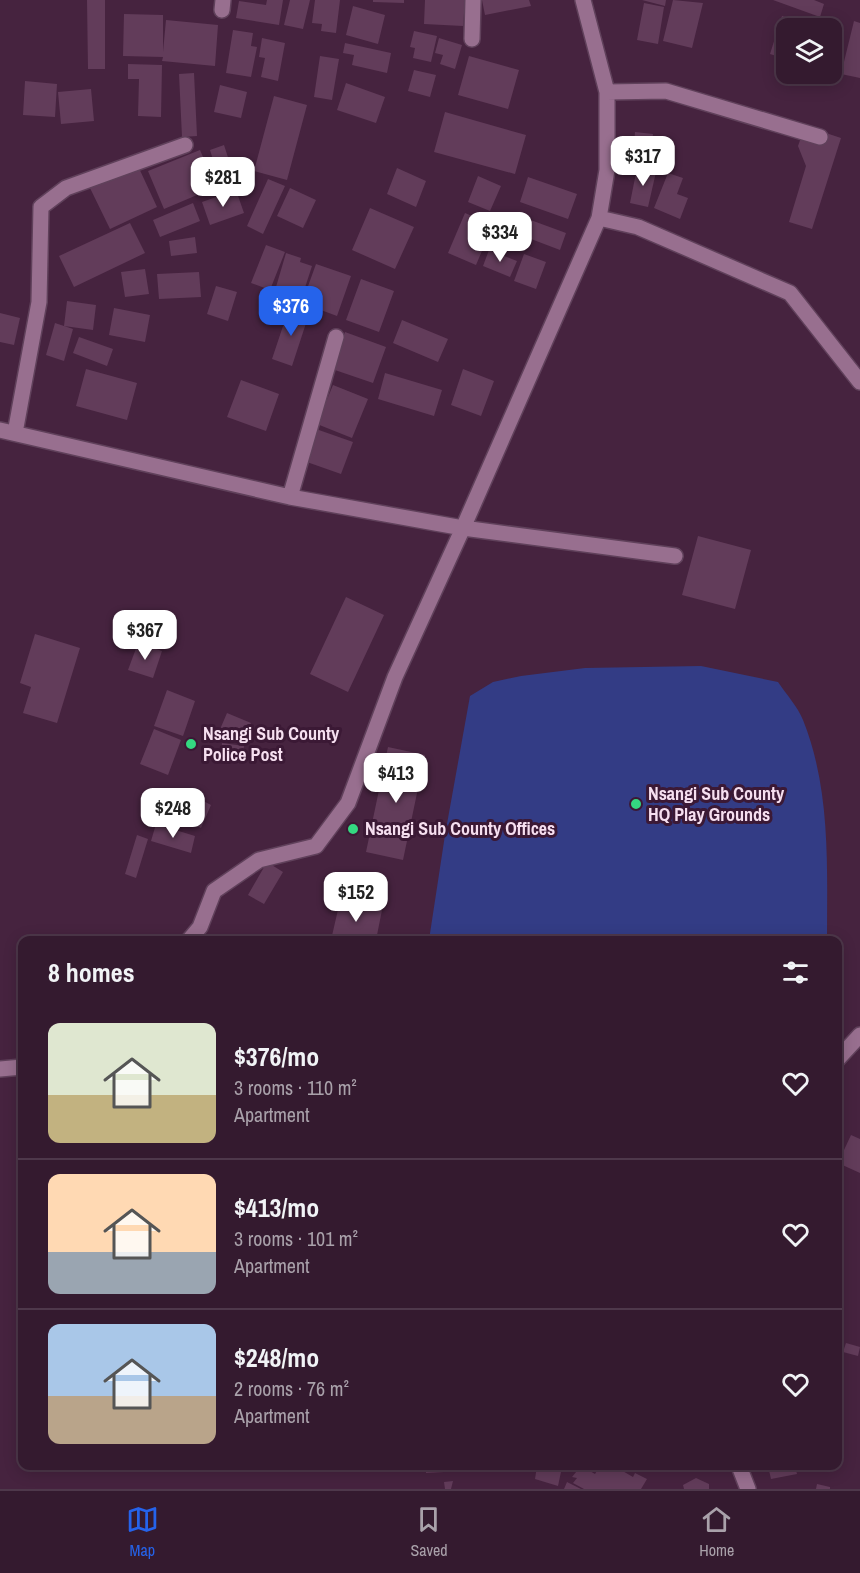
<!DOCTYPE html>
<meta charset="utf-8">
<style>
:root{--surface:#341a2f;--page:#3c2337;--text:#f1f3f6;--muted:#a9a1aa;--line:#4e384b;--accent:#2563eb}
body{margin:0;font-family:"Archivo Narrow",sans-serif;background:var(--page);color:var(--text);height:100vh;display:flex;flex-direction:column;font-size:22px;white-space:nowrap}
*{box-sizing:border-box;margin:0}
p{font-size:20px;color:var(--muted)}
.icon{flex:none;width:33px;height:33px;fill:none;stroke:currentColor;stroke-width:2;stroke-linecap:round;stroke-linejoin:round}
.map{position:relative;flex:1;overflow:hidden}
.sheet{position:absolute;left:18px;top:936px;width:824px;height:534px;display:flex;flex-direction:column;background:var(--surface);border-radius:12px;box-shadow:0 3px 15px #0003,0 0 0 2px var(--line)}
.sheet>*{flex:none}
.controls{position:absolute;left:776px;top:18px;display:grid;gap:12px}
.controls a{display:grid;place-items:center;width:66px;height:66px;border-radius:12px;background:var(--surface);box-shadow:0 3px 15px #0003,0 0 0 2px var(--line);font-size:30px}
.price{position:absolute;translate:-50% -51px;padding:0 14px;border-radius:12px;background:#fff;color:#222;font-size:20px;line-height:39px;filter:drop-shadow(0 2px 3px #0008)}
.price::after{content:'';position:absolute;left:50%;top:36px;width:18px;height:14px;margin-left:-9px;background:inherit;clip-path:polygon(0 0,100% 0,50% 100%)}
.price.active{background:var(--accent);color:#fff}
ul{padding:0;list-style:none}
li{display:flex;align-items:center;gap:18px;height:150px;padding:0 30px}
li+li{border-top:2px solid var(--line)}
li span{display:grid;place-items:center;flex:none;width:168px;height:120px;border-radius:12px;color:#555}
li>.icon{margin-inline-start:auto}
span .icon{width:72px;height:72px;fill:#fffc;stroke-width:1}
li b{font-size:26px}
h2{display:flex;justify-content:space-between;align-items:center;height:72px;padding:0 30px;font-size:26px}
.tabs{display:flex;justify-content:space-around;align-items:center;height:84px;border-top:2px solid var(--line);background:var(--surface);font-size:16px;color:var(--muted)}
.tabs a{display:grid;justify-items:center;gap:3px}
.tabs .active{color:var(--accent)}
.map>svg:first-child{display:block}
.green{fill:#333c85}
.building{fill:#623c5a}
.lines{fill:none;stroke-linecap:round;stroke-linejoin:round}
.minor-casing{stroke:#60415b;stroke-width:18}
.minor{stroke:#986f8f;stroke-width:15}
.poi-dot{fill:#34d881;stroke:#3b1935;stroke-width:2}
.labels{text-anchor:middle;stroke-width:6;stroke-linejoin:round;paint-order:stroke}
.poi-label{font-size:18px;font-weight:bold;fill:#f6dff0;stroke:#3b1935;text-anchor:start}
</style>
<div class="map">
<svg width="860" height="1489" viewBox="0 0 860 1489">
<rect width="100%" height="100%" fill="#46233f"/>
<!-- green -->
<path class="green" d="M701 666 778 682C786 694 798 707 803 720 831 790 827 867 827 940H429L445 835 470 696 493 682 521 676 585 668Z"/>
<!-- building -->
<path class="building" d="M87 0H105V69H88Z
M267 0H283L279 25 236 18 239 1 266 5Z
M290 0H310L303 29 284 25Z
M315 0H340L336 33 321 31 322 24 312 23Z
M373 0H404V3L373 2Z
M425 0H465L463 26 424 24Z
M482 0H529L531 6 485 15Z
M642 0H666L665 6Z
M673 0 703 3 692 48 663 41Z
M773 0H814L824 4 820 17Z
M644 3 664 7 658 44 637 40Z
M353 6 385 15 378 44 346 35Z
M124 14 163 15V52L166 20 218 25 215 66 162 61 163 57 123 56Z
M782 16 822 28H786V59L770 54Z
M854 21 860 23V78L841 74Z
M233 30 253 33 251 46 257 47 251 77 226 73Z
M414 31 437 36 431 62 413 58 415 48 410 47Z
M262 38 285 43 278 81 261 77 265 58 259 57Z
M439 38 462 45 455 69 440 64 443 55 435 53Z
M345 43 391 53 387 73 352 65 354 55 343 53Z
M320 56 339 59 332 100 314 97Z
M469 56 519 70 508 109 458 95Z
M128 64 162 65 161 117 138 116 139 79H128Z
M414 70 436 75 430 97 408 91Z
M194 73 197 136 182 137 179 74Z
M25 81 57 84 55 117 23 115Z
M346 83 385 97 376 123 337 110Z
M220 85 247 92 241 118 214 112Z
M91 89 94 121 61 124 58 92Z
M274 96 307 105 287 180 254 171Z
M445 112 526 135 515 174 434 152Z
M805 126 841 138 812 229 789 222 806 166 798 146Z
M635 132 653 134 650 159 633 158Z
M224 145 236 182 221 186 210 150Z
M200 150 216 187 164 209 148 171Z
M138 166 157 207 110 229 90 188Z
M397 168 426 181 416 207 387 194Z
M637 168 656 172 648 207 630 203Z
M668 173 683 178 677 194 688 198 680 219 654 208Z
M478 176 501 186 490 211 468 202Z
M528 177 577 194 568 219 520 202Z
M268 179 285 186 263 234 247 226Z
M290 188 316 200 303 228 277 216Z
M236 190 244 213 210 225 202 202Z
M193 203 200 221 160 237 153 220Z
M370 208 414 227 395 269 352 250Z
M465 213 493 225 476 265 448 253Z
M517 215 566 233 560 250 510 231Z
M130 223 145 253 74 287 59 256Z
M195 237 197 253 171 256 169 241Z
M266 245 285 252 270 290 251 283Z
M489 250 517 261 510 277 483 266Z
M286 253 301 258 300 262 312 266 301 300 289 296 291 291 276 287Z
M524 254 546 262 536 289 514 281Z
M316 264 351 276 337 316 302 303Z
M145 269 149 294 125 297 121 272Z
M199 272 201 297 159 299 157 274Z
M361 279 394 291 379 332 346 320Z
M216 286 237 292 228 321 207 314Z
M67 301 96 305 93 330 64 326 73 329 64 361 46 355 55 323 64 326Z
M114 308 150 315 145 342 109 335Z
M289 308 309 314 292 366 272 359Z
M0 313 20 318 14 345 0 342Z
M402 320 448 339 438 362 393 343Z
M345 332 386 347 373 383 332 369Z
M79 337 113 349 107 366 73 353Z
M86 369 137 383 127 420 76 406Z
M463 369 494 381 481 416 451 405Z
M385 373 442 390 434 416 378 399Z
M241 380 279 394 266 431 227 417Z
M333 385 368 399 352 438 317 424Z
M316 429 353 442 341 474 304 461Z
M698 536 751 550 735 609 682 595Z
M346 597 384 615 348 692 310 674Z
M137 614 157 621 149 645 128 638Z
M35 634 80 648 57 723 23 713 31 687 20 683Z
M138 643 162 651 153 678 128 670Z
M167 690 195 701 183 736 154 726Z
M227 713 251 723 242 744 218 734Z
M154 729 181 740 168 775 140 764Z
M222 743 244 746 243 756 221 754Z
M388 747 425 755 403 860 366 852Z
M184 791 211 805 201 828 173 814Z
M156 824 195 836 191 853 151 841Z
M137 835 148 839 136 878 125 874Z
M267 862 283 872 264 904 248 895Z
M340 901 382 910 376 940H331Z
M851 1135 860 1139V1173L838 1163Z
M846 1343 860 1347 858 1356 843 1352Z
M376 1466H423V1471H388Z
M426 1466H444V1472L426 1473Z
M511 1466H526L525 1472 510 1471Z
M537 1466H541L540 1469 561 1472 558 1486 535 1479Z
M581 1466 595 1474 600 1466H614L633 1477 635 1473 647 1479 641 1489H584L573 1483 577 1478 572 1477Z
M623 1466H636L634 1471Z
M691 1466H718V1471L691 1469Z
M768 1466H795L797 1474 771 1479Z
M696 1478 709 1484V1489H684L683 1485Z
M453 1481 451 1489H445L444 1482Z
M567 1482 581 1489H564Z
M817 1484 830 1487V1489H816Z"/>
<g class="lines">
<!-- minor casing -->
<g class="minor-casing">
<path id="minor" d="M583 0 607 92V170L599 218 638 227 790 293 860 382
M222 10 223 0
M472 39 473 0
M607 92 666 91 820 137
M0 430 290 497 463 528 675 556
M15 433 39 302 41 207 66 188 185 145
M290 497 336 337
M189 940 200 927 214 891 259 860 316 846 348 803 395 677 463 528 599 218
M837 1060 860 1035
M0 1069 22 1067
M739 1466 748 1489"/>
</g>
<!-- minor -->
<use href="#minor" class="minor"/>
</g>
<!-- markers -->
<g class="poi-dot">
<circle cx="191" cy="744" r="6"/>
<circle cx="636" cy="804" r="6"/>
<circle cx="353" cy="829" r="6"/>
</g>
<g class="labels">
<!-- poi labels -->
<g class="poi-label">
<text x="203" y="740">Nsangi Sub County<tspan x="203" dy="21">Police Post</tspan></text>
<text x="648" y="800">Nsangi Sub County<tspan x="648" dy="21">HQ Play Grounds</tspan></text>
<text x="365" y="835">Nsangi Sub County Offices</text>
</g>
</g>
</svg>
<div class="controls">
<a><svg class="icon" aria-label="layers" viewBox="0 0 24 24"><path d="M12 4l9 5-9 5-9-5zM3 14l9 5 9-5"/></svg></a>
</div>
<b class="price" style="left:643px;top:187px">$317</b>
<b class="price" style="left:223px;top:208px">$281</b>
<b class="price" style="left:500px;top:263px">$334</b>
<b class="price active" style="left:291px;top:337px">$376</b>
<b class="price" style="left:145px;top:661px">$367</b>
<b class="price" style="left:396px;top:804px">$413</b>
<b class="price" style="left:173px;top:839px">$248</b>
<b class="price" style="left:356px;top:923px">$152</b>
<section class="sheet">
<h2>8 homes<svg class="icon" aria-label="filters" viewBox="0 0 24 24"><path d="M4 7h16M4 17h16"/><circle cx="9" cy="7" r="2"/><circle cx="15" cy="17" r="2"/></svg></h2>
<ul>
<li><span style="background:linear-gradient(#dfe7d0 60%,#c2b280 0)"><svg class="icon" aria-label="home" viewBox="0 0 24 24"><path d="M3 11l9-7 9 7M6 9v11h12V9"/></svg></span><div><b>$376/mo</b><p>3 rooms · 110 m²</p><p>Apartment</p></div><svg class="icon" aria-label="heart" viewBox="0 0 24 24"><path d="M12 20l-8-8c-3-5 5-10 8-4 3-6 11-1 8 4z"/></svg></li>
<li><span style="background:linear-gradient(#ffd9b3 65%,#9aa5b1 0)"><svg class="icon" aria-label="home" viewBox="0 0 24 24"><path d="M3 11l9-7 9 7M6 9v11h12V9"/></svg></span><div><b>$413/mo</b><p>3 rooms · 101 m²</p><p>Apartment</p></div><svg class="icon" aria-label="heart" viewBox="0 0 24 24"><path d="M12 20l-8-8c-3-5 5-10 8-4 3-6 11-1 8 4z"/></svg></li>
<li><span style="background:linear-gradient(#a9c7e8 60%,#b9a48a 0)"><svg class="icon" aria-label="home" viewBox="0 0 24 24"><path d="M3 11l9-7 9 7M6 9v11h12V9"/></svg></span><div><b>$248/mo</b><p>2 rooms · 76 m²</p><p>Apartment</p></div><svg class="icon" aria-label="heart" viewBox="0 0 24 24"><path d="M12 20l-8-8c-3-5 5-10 8-4 3-6 11-1 8 4z"/></svg></li>
</ul>
</section>
</div>
<nav class="tabs">
<a class="active"><svg class="icon" aria-label="map" viewBox="0 0 24 24"><path d="M3 6l6-2 6 2 6-2v14l-6 2-6-2-6 2zM9 4v14M15 6v14"/></svg>Map</a>
<a><svg class="icon" aria-label="saved" viewBox="0 0 24 24"><path d="M7 4h10v16l-5-4-5 4z"/></svg>Saved</a>
<a><svg class="icon" aria-label="home" viewBox="0 0 24 24"><path d="M3 11l9-7 9 7M6 9v11h12V9"/></svg>Home</a>
</nav>
